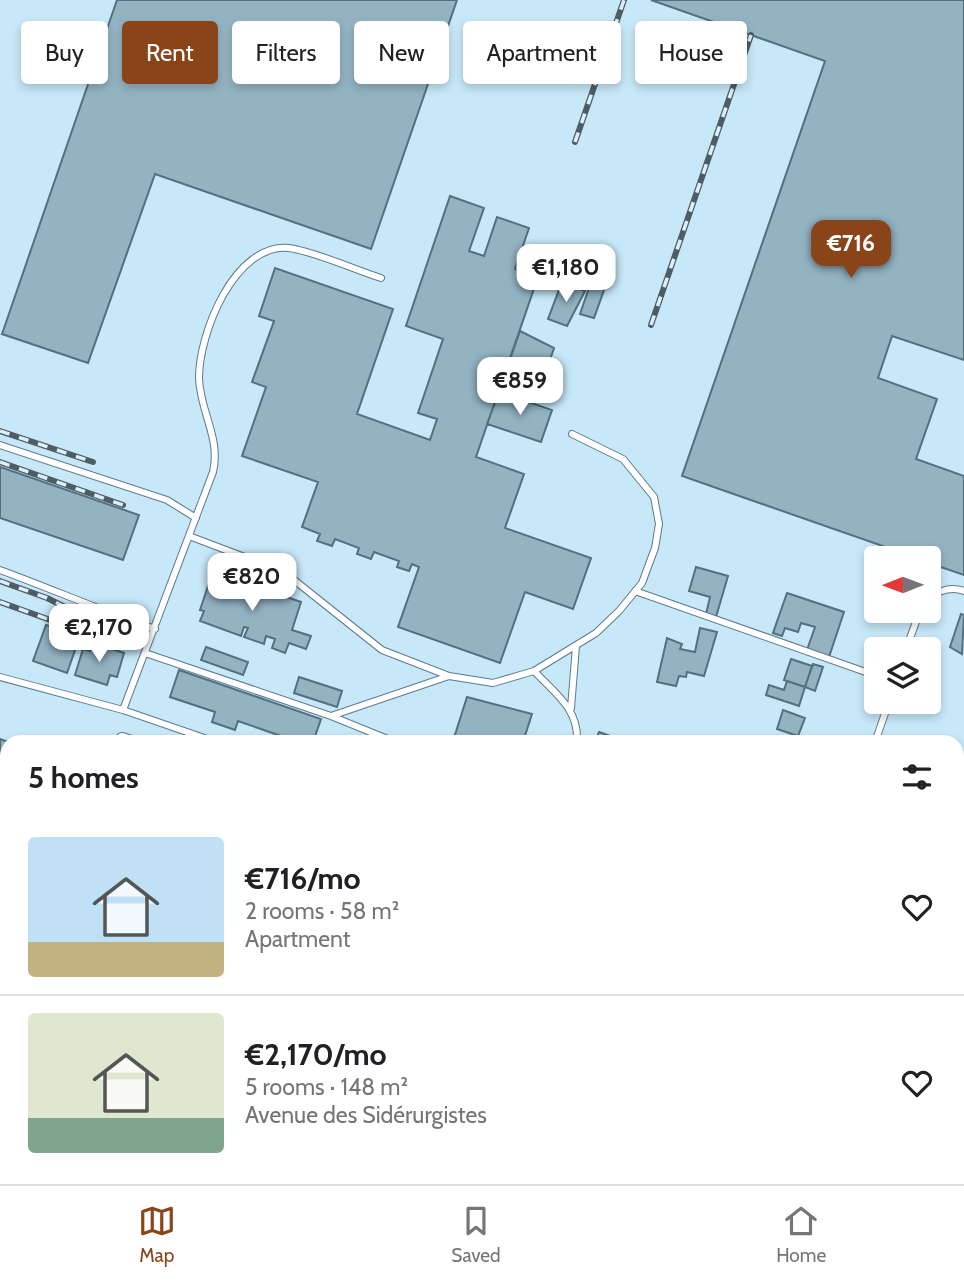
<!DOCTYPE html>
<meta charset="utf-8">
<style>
:root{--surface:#fff;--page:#f6f6f6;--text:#202124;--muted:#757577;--line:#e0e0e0;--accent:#894517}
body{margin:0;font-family:Cabin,sans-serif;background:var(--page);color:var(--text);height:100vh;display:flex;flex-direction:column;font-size:26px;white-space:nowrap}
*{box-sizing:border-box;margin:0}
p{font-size:23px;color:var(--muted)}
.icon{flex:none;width:38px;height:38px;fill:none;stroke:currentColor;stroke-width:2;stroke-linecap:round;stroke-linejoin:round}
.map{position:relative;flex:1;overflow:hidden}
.side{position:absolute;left:0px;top:735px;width:964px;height:450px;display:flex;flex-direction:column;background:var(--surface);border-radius:21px 21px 0 0;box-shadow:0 4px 10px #0003}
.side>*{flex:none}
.banner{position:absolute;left:21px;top:21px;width:922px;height:63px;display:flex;gap:14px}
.needle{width:46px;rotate:269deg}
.controls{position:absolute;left:864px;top:546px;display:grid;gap:14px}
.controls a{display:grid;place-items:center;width:77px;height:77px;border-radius:7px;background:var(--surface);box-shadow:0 4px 10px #0003;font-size:35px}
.price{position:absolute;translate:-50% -60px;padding:0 16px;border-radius:14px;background:#fff;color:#222;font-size:23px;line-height:46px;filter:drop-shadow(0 2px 4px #0008)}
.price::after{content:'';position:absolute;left:50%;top:42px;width:21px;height:16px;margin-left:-10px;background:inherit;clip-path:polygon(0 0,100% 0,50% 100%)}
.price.on{background:var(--accent);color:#fff}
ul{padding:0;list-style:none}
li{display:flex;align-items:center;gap:21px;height:175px;padding:0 28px}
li+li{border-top:2px solid var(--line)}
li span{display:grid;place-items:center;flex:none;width:196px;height:140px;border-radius:7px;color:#555}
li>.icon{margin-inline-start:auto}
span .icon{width:84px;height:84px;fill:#fffc;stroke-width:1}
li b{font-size:30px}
h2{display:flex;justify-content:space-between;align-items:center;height:84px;padding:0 28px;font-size:30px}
.pill{padding:0 24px;border-radius:7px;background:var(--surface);box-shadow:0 4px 10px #0003;font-size:24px;line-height:63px}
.pill.on{background:var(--accent);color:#fff}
.tabs{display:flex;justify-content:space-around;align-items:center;height:98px;border-top:2px solid var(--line);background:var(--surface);font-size:19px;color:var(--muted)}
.tabs a{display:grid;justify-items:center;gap:4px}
.tabs .on{color:var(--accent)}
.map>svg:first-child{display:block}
.built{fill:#c7e8f9;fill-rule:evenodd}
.building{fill:#93b3c3;stroke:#52707f;stroke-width:2}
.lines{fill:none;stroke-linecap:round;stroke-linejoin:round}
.lane-casing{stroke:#5d7b8b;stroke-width:8}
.street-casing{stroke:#5d7b8b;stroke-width:14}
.lane{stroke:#fff;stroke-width:6}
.street{stroke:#fff;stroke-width:12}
.rail-casing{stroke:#4e5d65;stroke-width:6}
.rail{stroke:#dcf0fb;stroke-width:3.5;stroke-dasharray:10;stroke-linecap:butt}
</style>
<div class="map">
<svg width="964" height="1184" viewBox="0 0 964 1184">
<rect width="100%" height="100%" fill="#dcf0fb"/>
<!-- built -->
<path class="built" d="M0 0H964V1184H0ZM877 558H929V611H877ZM877 649H929V702H877ZM7 742H957V1178H7Z"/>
<!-- building -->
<path class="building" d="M117 0H457L371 249 155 174 88 363 2 334Z
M651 0H964V360L892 336 878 378 937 399 916 459 964 476V575L929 563V558H917L682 476 825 61Z
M450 196 484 208 469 251 484 256 497 217 529 228 515 269 538 277 476 457 524 474 505 528 591 558 573 609 525 592 500 663 398 627 419 567 412 564 409 571 397 567 399 561 374 552 371 559 357 554 359 548 335 539 332 546 317 541 320 534 302 527 318 482 242 456 266 387 252 382 274 321 259 316 275 268 393 309 357 414 430 440 437 419 418 413 443 339 406 326Z
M562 282 585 291 567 326 548 319Z
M590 285 604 290 594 318 580 314Z
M520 331 554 348 549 363 560 367 553 385 542 382 537 397 500 388Z
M499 392 552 410 541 442 487 424Z
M0 467 139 515 123 560 0 518Z
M696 567 728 576 716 617 706 614 710 597 689 591Z
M220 574 301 602 292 630 311 636 306 649 289 643 285 653 272 648 275 639 266 636 264 644 244 637 248 628 244 627 241 636 200 621 204 611 200 610 211 577 218 580Z
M787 593 844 612 829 657 807 650 815 627 801 623 798 632 785 628 782 636 773 633Z
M961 614 964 615 962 654 950 647Z
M46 625 80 636 67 673 33 661Z
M700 628 717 632 704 676 687 672 686 677 679 676 676 686 657 682 667 638 682 644 680 649 695 652Z
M93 643 124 653 117 677 110 675 107 685 75 675 83 649 90 651Z
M206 647 248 662 243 675 201 660Z
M791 659 812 666 805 687 784 680Z
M813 664 823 667 815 691 805 687Z
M179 670 321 719 313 742H298L238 721 235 730 212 722 215 712 170 697Z
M299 677 342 691 337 707 294 693Z
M787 681 805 687 799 706 766 695 769 685 784 690Z
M467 697 532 714 523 742 453 741Z
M783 710 805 718 798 736 777 729Z
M599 732 627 742H595Z
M0 739 8 742 7 777 0 797Z
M0 899 7 902V956L0 975Z
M964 991V1047L957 1042V1001Z
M3 1083 7 1084V1155L0 1153V1093Z
M0 1153 7 1155V1178H81L79 1184H0Z
M140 1178H233L231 1184H157Z
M288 1178H338L341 1184H286Z
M365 1178H409L407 1184 391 1180 390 1184H363Z
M488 1178H568L565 1184H486Z
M798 1178H909L907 1184H795Z"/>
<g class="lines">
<!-- lane casing -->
<g class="lane-casing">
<path id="lane" d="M0 445 167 500 196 518
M189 536 284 572 382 650 449 676
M0 570C52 589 102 611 155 629
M635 591 877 676
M929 598C940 590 951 586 964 591
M906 649 920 611
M145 653 331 716
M534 671C555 693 579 709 577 742
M0 677 123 710 216 742
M571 708 576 646
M123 710 213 472C221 438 200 412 199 378 199 334 234 243 289 248 313 251 356 270 381 278
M395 742 331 716 449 676 493 683 534 671 596 633 619 611 642 583 655 548 659 524 654 497 623 459 572 434
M875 742 889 702
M964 785V787
M957 849 964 845
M957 987 964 977"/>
</g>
<!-- street casing -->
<g class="street-casing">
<path id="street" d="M121 742 122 739 131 742
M0 867 7 870
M0 886 7 888
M0 943 7 945
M0 1010 7 990
M0 1046 7 1049
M354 1178 364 1181
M657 1178 675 1184
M85 1184 87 1178
M118 1184 120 1178
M244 1184 246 1178
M262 1184 264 1178
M478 1184 480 1178
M710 1184 712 1178"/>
</g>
<!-- lane -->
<use href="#lane" class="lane"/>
<!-- street -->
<use href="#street" class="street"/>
<!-- rail casing -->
<g class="rail-casing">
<path id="rail" d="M575 142 624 0
M651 325 751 35
M0 431 93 462
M0 462 123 505
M0 581 47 598 93 621
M0 602 98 637
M961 1094 964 1090
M963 1109 964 1107
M963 1150H964"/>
</g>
<!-- rail -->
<use href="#rail" class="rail"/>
</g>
</svg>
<div class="controls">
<a><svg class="needle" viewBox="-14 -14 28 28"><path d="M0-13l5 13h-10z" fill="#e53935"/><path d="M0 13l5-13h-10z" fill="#757577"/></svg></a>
<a><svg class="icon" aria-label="layers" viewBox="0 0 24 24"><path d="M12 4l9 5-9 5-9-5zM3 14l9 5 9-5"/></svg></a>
</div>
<b class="price on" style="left:851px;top:280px">€716</b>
<b class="price" style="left:566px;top:304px">€1,180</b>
<b class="price" style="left:520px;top:417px">€859</b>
<b class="price" style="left:252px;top:613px">€820</b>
<b class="price" style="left:99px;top:664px">€2,170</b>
<div class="banner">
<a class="pill">Buy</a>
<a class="pill on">Rent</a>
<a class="pill">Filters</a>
<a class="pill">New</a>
<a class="pill">Apartment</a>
<a class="pill">House</a>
</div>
<section class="side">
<h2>5 homes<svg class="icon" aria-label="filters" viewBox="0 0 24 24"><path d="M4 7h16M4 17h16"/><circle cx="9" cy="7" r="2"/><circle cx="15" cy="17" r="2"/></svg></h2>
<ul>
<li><span style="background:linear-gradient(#bfe0f5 75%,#c2b280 0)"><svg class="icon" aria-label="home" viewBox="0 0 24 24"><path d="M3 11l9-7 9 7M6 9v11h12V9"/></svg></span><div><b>€716/mo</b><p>2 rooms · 58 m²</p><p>Apartment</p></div><svg class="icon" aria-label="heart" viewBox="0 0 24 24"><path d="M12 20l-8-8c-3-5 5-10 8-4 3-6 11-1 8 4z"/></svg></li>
<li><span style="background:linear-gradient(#dfe7d0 75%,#7fa58c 0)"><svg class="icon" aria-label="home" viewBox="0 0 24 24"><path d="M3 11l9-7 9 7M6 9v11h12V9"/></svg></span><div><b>€2,170/mo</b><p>5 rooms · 148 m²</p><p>Avenue des Sidérurgistes</p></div><svg class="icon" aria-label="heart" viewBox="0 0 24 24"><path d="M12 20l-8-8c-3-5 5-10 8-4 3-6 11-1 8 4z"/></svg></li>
</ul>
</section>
</div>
<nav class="tabs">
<a class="on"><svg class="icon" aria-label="map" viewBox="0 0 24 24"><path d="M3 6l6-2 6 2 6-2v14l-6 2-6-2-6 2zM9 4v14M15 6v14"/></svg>Map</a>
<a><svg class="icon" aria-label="saved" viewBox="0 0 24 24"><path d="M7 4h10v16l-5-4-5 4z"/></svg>Saved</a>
<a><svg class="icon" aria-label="home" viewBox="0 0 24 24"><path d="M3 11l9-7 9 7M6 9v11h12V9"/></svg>Home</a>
</nav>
